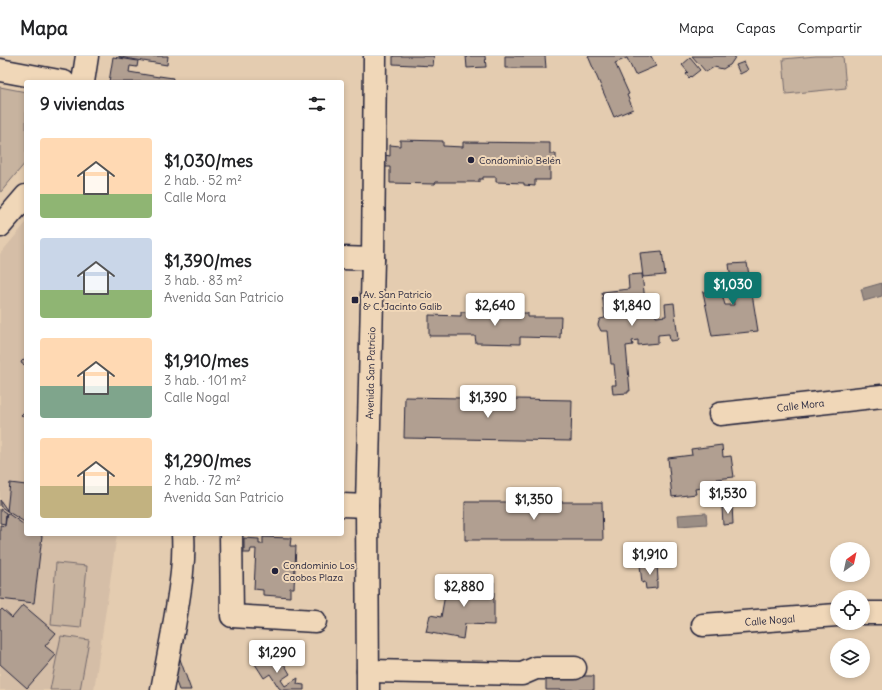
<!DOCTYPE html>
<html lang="es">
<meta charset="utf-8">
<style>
:root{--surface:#fff;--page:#f6f6f6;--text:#202124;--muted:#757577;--line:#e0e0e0;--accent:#0f766e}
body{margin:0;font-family:Delius,sans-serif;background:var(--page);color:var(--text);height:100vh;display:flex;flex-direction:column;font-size:15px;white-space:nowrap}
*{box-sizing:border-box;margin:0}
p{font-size:13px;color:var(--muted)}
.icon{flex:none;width:22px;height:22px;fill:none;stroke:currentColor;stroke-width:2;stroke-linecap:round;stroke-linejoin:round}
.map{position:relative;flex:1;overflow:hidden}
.sheet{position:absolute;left:24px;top:24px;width:320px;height:456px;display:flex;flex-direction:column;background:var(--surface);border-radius:4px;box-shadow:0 2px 6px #0003}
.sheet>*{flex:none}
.needle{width:26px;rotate:33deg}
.buttons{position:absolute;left:830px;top:486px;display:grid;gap:8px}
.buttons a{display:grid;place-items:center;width:40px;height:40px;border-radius:50%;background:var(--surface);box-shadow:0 2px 6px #0003;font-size:20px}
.price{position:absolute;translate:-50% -34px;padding:0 9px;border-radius:4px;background:#fff;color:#222;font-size:13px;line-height:26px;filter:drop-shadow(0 1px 2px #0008)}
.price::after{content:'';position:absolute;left:50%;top:24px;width:12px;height:9px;margin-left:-6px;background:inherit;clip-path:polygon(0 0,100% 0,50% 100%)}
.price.active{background:var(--accent);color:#fff}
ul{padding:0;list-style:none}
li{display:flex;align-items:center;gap:12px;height:100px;padding:0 16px}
li span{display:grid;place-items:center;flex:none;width:112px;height:80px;border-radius:4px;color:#555}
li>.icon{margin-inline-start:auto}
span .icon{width:48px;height:48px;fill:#fffc;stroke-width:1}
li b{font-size:17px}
h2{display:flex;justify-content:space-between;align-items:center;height:48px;padding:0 16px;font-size:17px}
header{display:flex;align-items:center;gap:24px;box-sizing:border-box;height:56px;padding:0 20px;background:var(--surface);border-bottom:1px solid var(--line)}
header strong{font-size:19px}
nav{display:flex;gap:22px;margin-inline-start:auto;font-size:14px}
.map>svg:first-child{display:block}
.built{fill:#d5bea7}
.green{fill:#c7b39f;stroke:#746a6d}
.water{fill:#9b8e85;stroke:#6b6367}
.building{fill:#b19f91;stroke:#22223b}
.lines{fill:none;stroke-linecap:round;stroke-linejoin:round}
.minor-casing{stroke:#22223b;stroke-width:25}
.major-casing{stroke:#22223b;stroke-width:25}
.minor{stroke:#f0d7b8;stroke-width:22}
.major{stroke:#f0d7b8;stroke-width:22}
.poi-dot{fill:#22223b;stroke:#f0d7b8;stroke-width:1.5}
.labels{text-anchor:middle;stroke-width:4;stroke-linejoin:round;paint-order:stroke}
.poi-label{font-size:10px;fill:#22223b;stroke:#f0d7b8;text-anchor:start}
.street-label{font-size:10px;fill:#22223b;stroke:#f0d7b8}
</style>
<header>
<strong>Mapa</strong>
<nav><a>Mapa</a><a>Capas</a><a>Compartir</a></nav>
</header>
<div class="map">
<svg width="882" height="634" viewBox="0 0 882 634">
<rect width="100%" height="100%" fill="#e4ccb0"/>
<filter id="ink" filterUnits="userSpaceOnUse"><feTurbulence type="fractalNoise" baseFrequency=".025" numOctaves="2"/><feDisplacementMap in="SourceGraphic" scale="8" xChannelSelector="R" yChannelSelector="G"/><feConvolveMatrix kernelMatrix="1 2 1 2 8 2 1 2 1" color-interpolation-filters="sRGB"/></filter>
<g filter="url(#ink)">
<!-- built -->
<path class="built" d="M26 167V478H117L94 634H0V198Z"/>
<!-- green -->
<path class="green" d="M816 0H843L846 32 786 38 783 3Z
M0 31 26 36V106L0 137Z
M56 507 87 510 81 572 51 569Z
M61 580 89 584 80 634H50Z"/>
<!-- water -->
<path class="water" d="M882 227V240L864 245 861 233Z
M706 457 707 468 679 470 678 459Z"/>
<!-- building -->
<path class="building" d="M119 0H168L167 9 119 1Z
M393 0H434L433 10 393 8Z
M466 0H485L486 11 467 12Z
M505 0H545L546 12H505Z
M588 0H651L656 10 635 19 627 2 615 7 629 38 627 39 633 53 614 61Z
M692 0H736L730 9 726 11 723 13 714 11 706 16Z
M113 1 138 5 137 11 130 10 129 16 159 21V20L173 22 172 26H109Z
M690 2 700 14 691 21V20L689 22 686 18 688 16 682 9Z
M744 6 748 14 740 18 736 9Z
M400 84 443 85V90L463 91V86L550 87V98H556V109H550V124H535V130L524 129V127L496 126V121H483V123H479V126H436L435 128 390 127V111H385V99L390 100V89L400 90Z
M662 195 665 219 643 221 640 197Z
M747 207 758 275 712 280 703 236 721 235 725 249H734L729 208Z
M642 218 645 245 633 246 634 257 643 256 642 252 647 251V255L655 254 656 261 666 260 665 248 674 247 678 284 670 285 669 278 658 279V287L638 289V284L632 285 633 289 626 290 630 335H628V337L613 338 612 329H616L614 308H611L608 275H601L598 269 599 265 600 263 605 262 602 236 629 233 628 219Z
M461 256 504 257V260H517V257H528V261H561L560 282 520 281V288L476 287 475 280H429V259L461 260Z
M26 301V309L22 308 21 306Z
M405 341 572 344 571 385 404 382Z
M26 354V363L21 359Z
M722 389 723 401 731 400 734 421 717 423 718 430 695 433 696 438 672 441 668 402 692 399 691 393Z
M10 427 26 429V467L7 455Z
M0 444 7 454V455L0 450Z
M465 446H602L603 484H465Z
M732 449 733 468 723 469 722 451Z
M0 453 6 457 5 468 0 467Z
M7 457 26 470V478H39L42 480 34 547 0 543V469L5 470Z
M263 481 291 482 290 490H296L294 532H290V541L263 539V534L254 533 256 493H251L250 497H244V482L259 483V488H263Z
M657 508 658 524 657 525V532L646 533 645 526 642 527 640 509Z
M448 522 494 526V569L465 568 463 583 426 576 430 559 441 561Z
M23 549 56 577 45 590 56 599 27 632 0 608V555L2 553 12 562Z
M269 599 276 610 283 606 290 618 281 624 285 630 298 622 297 628 304 629V634H282L279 632 270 618 264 622 255 608Z
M180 603 191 634H179L169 607Z
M546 620H594V634H546Z"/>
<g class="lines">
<!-- minor casing -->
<g class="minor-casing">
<g id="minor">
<path d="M0 14 64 26"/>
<path d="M83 26 87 0"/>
<path d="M0 170 26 140"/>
<path d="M342 202 373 203"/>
<path id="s1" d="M720 358 882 340"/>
<path d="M342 449 367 450"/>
<path d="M231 478 232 560 315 565"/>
<path d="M863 557H882"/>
<path id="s2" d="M703 569 837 559"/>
<path d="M368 615 522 618 536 612H575"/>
<path d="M162 634C166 613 170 591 174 570 179 539 185 509 183 478"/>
</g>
</g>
<!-- major casing -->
<g class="major-casing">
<g id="major">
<path id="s3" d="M368 634 367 450 373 203 375 0"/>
</g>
</g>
<!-- minor -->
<use href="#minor" class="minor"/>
<!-- major -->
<use href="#major" class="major"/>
</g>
</g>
<!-- markers -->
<g class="poi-dot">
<circle cx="471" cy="104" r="4"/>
<rect x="351" y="240" width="8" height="8" rx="2"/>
<circle cx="275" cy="515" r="4"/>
</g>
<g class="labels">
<!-- poi labels -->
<g class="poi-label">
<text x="479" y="108">Condominio Belén</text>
<text x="363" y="242">Av. San Patricio<tspan x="363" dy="12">&amp; C. Jacinto Galib</tspan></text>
<text x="283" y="513">Condominio Los<tspan x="283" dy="12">Caobos Plaza</tspan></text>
</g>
<!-- street labels -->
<g class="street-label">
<text dy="4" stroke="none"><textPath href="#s3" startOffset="317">Avenida San Patricio</textPath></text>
<text dy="4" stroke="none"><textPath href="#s1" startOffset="81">Calle Mora</textPath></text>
<text dy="4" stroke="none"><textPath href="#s2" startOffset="67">Calle Nogal</textPath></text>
</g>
</g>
</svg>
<div class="buttons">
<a><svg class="needle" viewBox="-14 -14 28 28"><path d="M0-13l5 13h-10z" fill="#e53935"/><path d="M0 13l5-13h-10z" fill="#757577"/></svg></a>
<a><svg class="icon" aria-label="locate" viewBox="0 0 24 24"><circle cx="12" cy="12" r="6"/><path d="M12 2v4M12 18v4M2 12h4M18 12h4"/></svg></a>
<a><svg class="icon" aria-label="layers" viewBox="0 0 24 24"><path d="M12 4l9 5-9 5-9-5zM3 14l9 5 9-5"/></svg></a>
</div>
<b class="price active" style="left:733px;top:250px">$1,030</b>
<b class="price" style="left:495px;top:271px">$2,640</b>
<b class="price" style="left:632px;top:271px">$1,840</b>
<b class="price" style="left:488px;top:363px">$1,390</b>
<b class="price" style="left:728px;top:459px">$1,530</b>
<b class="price" style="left:534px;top:465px">$1,350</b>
<b class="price" style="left:650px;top:520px">$1,910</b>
<b class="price" style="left:464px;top:552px">$2,880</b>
<b class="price" style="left:277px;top:618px">$1,290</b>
<section class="sheet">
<h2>9 viviendas<svg class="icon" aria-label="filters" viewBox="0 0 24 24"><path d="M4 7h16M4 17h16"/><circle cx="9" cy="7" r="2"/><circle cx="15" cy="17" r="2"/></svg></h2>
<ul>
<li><span style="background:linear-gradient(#ffd9b3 70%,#8fb573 0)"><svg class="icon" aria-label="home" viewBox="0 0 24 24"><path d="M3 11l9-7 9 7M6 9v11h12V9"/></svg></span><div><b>$1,030/mes</b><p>2 hab. · 52 m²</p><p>Calle Mora</p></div></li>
<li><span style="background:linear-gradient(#c9d6e8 65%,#8fb573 0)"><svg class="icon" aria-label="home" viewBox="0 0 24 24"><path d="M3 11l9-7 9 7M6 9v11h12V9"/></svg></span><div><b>$1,390/mes</b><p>3 hab. · 83 m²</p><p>Avenida San Patricio</p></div></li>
<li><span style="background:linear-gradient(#ffd9b3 60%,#7fa58c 0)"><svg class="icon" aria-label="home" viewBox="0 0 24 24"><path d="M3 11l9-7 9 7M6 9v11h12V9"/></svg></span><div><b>$1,910/mes</b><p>3 hab. · 101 m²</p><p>Calle Nogal</p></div></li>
<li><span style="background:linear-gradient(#ffd9b3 60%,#c2b280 0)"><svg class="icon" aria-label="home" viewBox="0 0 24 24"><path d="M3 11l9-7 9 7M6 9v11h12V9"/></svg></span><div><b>$1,290/mes</b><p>2 hab. · 72 m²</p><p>Avenida San Patricio</p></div></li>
</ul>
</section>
</div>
